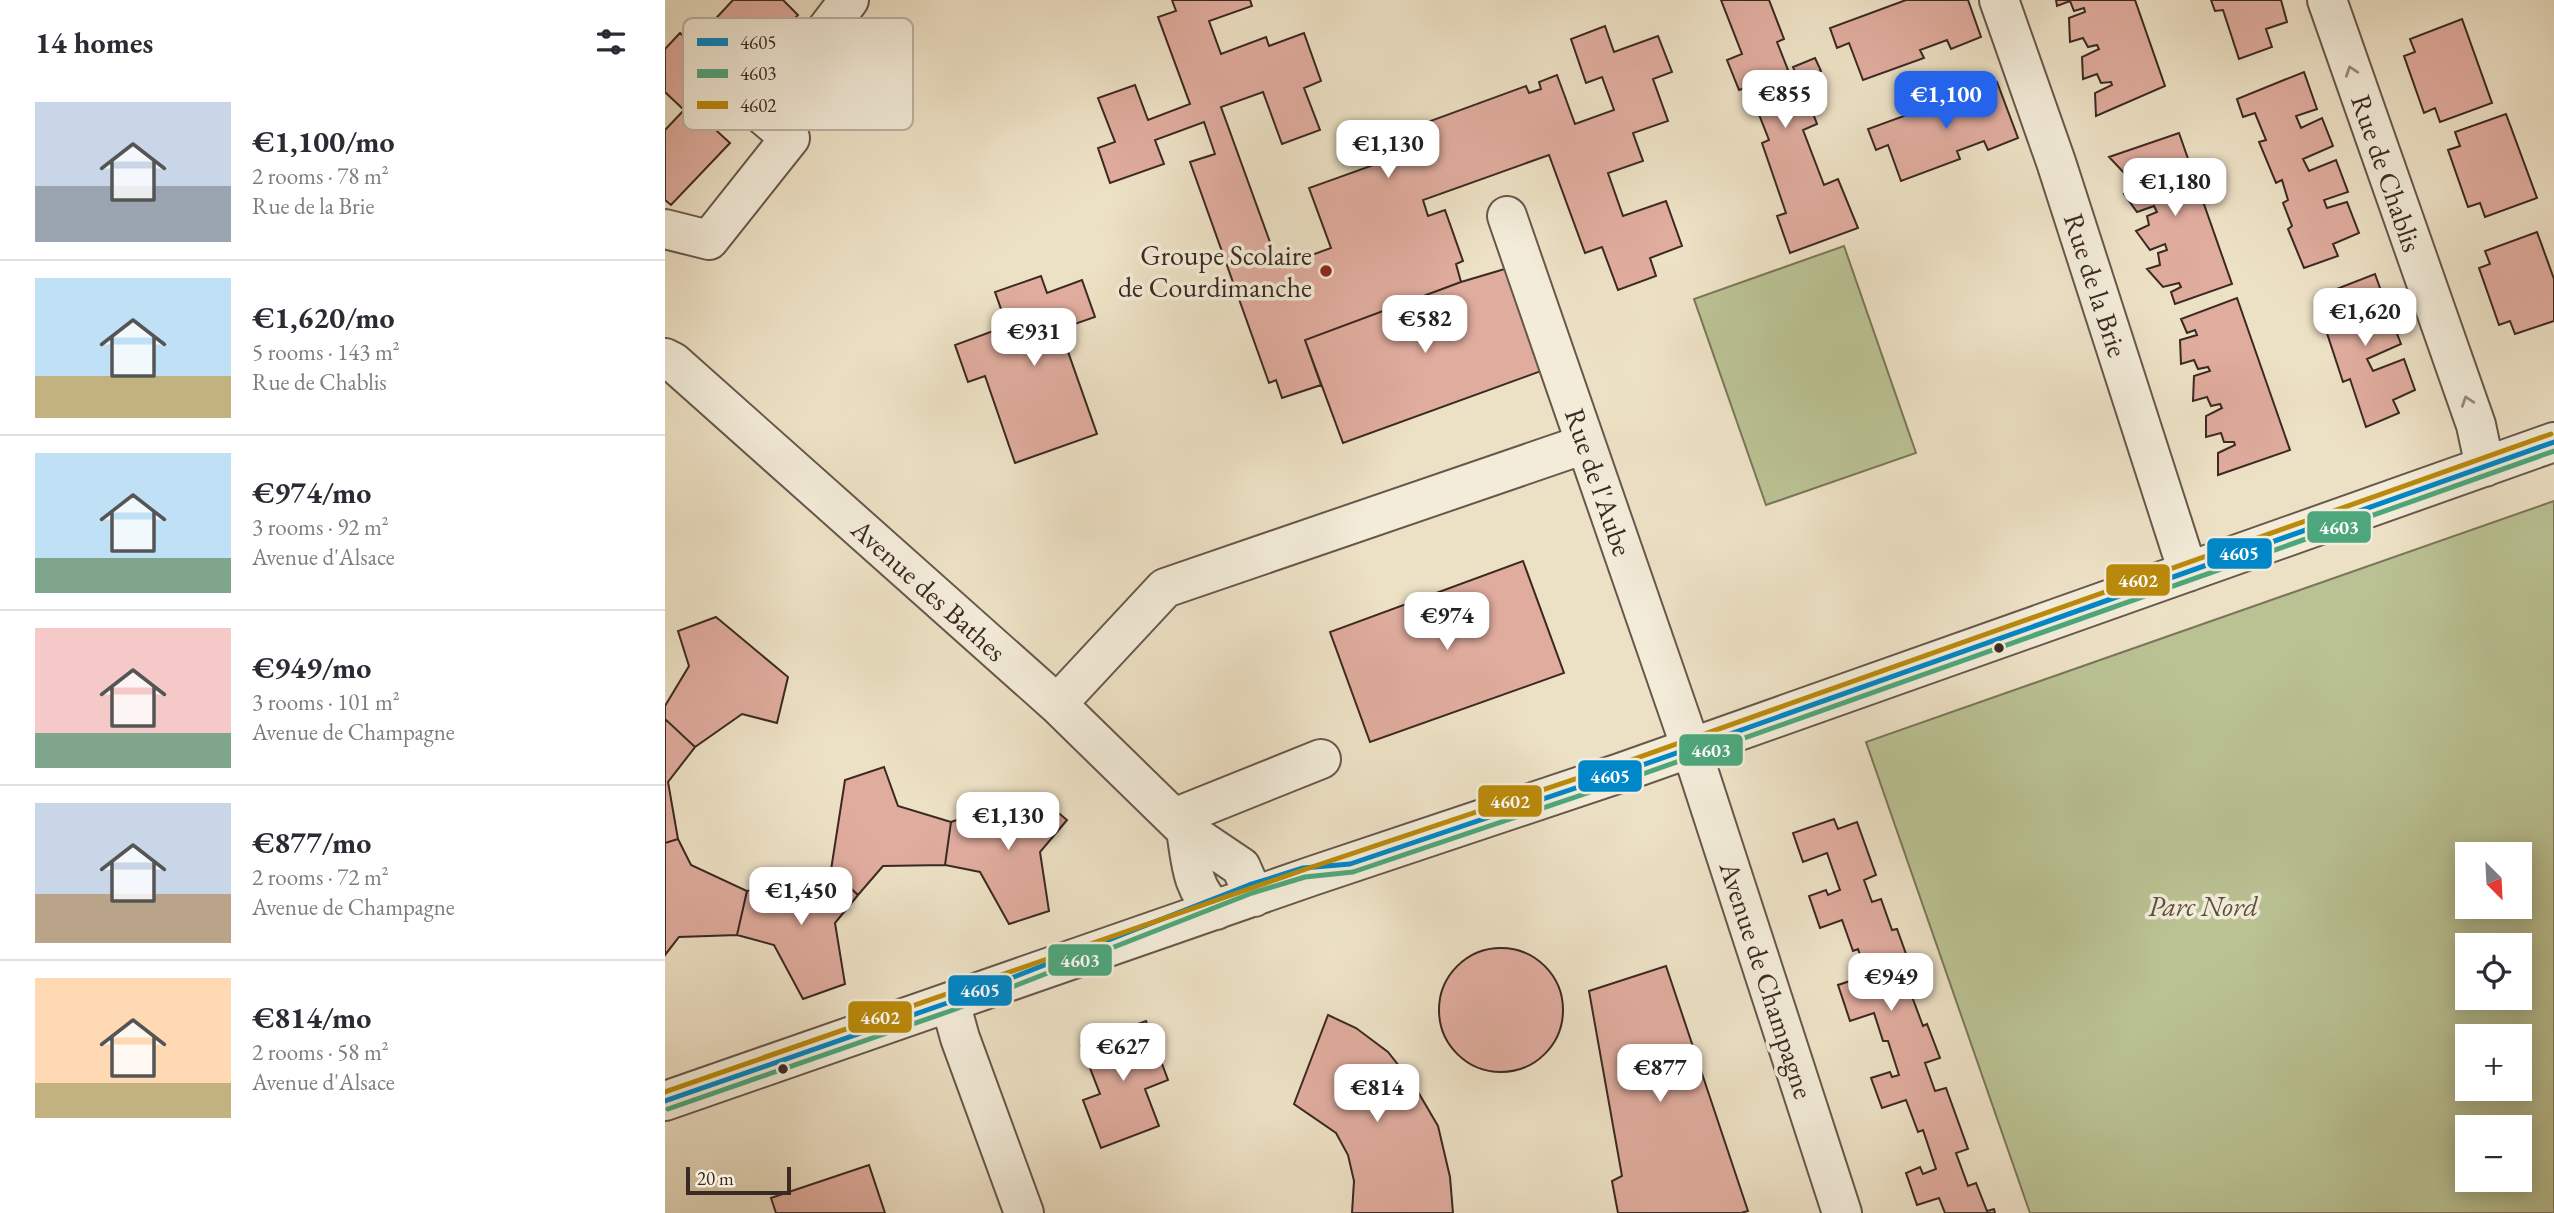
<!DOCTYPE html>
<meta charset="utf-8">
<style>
:root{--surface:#fff;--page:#f7f7f7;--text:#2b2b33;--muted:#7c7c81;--line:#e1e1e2;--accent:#2563eb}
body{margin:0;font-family:"EB Garamond",serif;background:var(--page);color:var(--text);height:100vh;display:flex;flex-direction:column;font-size:26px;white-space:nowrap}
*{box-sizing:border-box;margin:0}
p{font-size:23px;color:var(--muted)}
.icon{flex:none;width:38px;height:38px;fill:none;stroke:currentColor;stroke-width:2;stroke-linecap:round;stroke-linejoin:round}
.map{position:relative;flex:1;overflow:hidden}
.panel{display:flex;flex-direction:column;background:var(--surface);width:665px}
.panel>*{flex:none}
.needle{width:46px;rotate:156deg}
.controls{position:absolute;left:1790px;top:842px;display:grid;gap:14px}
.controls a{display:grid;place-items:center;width:77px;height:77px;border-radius:0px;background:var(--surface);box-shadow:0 4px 18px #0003;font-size:35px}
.scale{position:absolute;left:21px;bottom:18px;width:105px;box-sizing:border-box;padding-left:7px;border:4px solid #3b2923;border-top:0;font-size:19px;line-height:24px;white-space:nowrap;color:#3b2923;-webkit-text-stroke:5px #f3ecd9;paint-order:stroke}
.price{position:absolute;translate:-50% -60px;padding:0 16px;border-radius:14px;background:#fff;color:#222;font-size:23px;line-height:46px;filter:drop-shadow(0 2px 4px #0008)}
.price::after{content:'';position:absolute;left:50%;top:42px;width:21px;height:16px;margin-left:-10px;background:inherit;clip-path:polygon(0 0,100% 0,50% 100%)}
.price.on{background:var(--accent);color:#fff}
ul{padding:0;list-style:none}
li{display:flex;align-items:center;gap:21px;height:175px;padding:0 35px}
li+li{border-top:2px solid var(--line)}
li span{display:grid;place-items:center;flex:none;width:196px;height:140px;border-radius:0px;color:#555}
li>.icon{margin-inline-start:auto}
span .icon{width:84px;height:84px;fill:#fffc;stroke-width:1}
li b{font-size:30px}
h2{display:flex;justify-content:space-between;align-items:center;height:84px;padding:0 35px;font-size:30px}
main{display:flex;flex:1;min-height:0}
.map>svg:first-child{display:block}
.green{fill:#bac293;stroke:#7a765b;stroke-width:2;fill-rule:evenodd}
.building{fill:#e0ac9e;stroke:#3b2923;stroke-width:2}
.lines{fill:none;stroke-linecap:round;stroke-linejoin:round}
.minor-casing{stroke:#68574c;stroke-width:42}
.minor{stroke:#f3ecd9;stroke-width:38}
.bus-1-casing{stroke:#f3ecd9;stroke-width:10}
.bus-2-casing{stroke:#f3ecd9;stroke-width:10}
.bus-3-casing{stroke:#f3ecd9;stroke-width:10}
.bus-1{stroke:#0087c8;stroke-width:5}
.bus-2{stroke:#4ea77c;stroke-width:5}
.bus-3{stroke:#ba8a0c;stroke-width:5}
.oneway{stroke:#978a7e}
.poi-dot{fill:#8f2418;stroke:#f3ecd9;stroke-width:2.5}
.bus-dot{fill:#3b2923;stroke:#f3ecd9;stroke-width:2.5}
.labels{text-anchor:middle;stroke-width:7;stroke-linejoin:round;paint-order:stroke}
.street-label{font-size:28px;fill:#3b2923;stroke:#f3ecd9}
.poi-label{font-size:28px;fill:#3b2923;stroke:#f3ecd9;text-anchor:end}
.park-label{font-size:28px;font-style:italic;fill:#5b4f3f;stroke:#f3ecd9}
.key{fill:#f3ecd9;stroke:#bcb2a2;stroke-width:2}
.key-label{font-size:19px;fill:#3b2923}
.line-badge{stroke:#f3ecd9;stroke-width:2.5}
.badge-label{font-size:19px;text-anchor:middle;font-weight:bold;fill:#fff}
</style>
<main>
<section class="panel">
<h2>14 homes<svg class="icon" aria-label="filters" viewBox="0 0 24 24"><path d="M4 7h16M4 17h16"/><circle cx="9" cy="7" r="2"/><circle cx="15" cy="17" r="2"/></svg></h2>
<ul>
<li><span style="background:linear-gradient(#c9d6e8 60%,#9aa5b1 0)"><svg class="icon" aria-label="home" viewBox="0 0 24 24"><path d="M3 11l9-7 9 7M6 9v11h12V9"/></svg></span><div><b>€1,100/mo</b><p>2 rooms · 78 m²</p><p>Rue de la Brie</p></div></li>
<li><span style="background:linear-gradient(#bfe0f5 70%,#c2b280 0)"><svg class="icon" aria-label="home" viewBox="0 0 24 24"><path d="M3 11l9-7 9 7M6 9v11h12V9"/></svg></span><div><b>€1,620/mo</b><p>5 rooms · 143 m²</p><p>Rue de Chablis</p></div></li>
<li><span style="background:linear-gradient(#bfe0f5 75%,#7fa58c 0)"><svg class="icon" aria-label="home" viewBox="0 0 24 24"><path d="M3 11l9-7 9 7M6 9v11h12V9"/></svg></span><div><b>€974/mo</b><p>3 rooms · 92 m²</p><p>Avenue d'Alsace</p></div></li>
<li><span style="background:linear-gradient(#f6c9c9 75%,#7fa58c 0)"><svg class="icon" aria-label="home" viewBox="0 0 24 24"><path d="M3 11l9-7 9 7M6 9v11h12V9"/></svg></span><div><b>€949/mo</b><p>3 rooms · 101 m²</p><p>Avenue de Champagne</p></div></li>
<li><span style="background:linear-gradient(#c9d6e8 65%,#b9a48a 0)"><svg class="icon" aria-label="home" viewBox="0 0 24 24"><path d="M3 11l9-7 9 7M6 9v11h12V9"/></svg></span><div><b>€877/mo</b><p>2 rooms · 72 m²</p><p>Avenue de Champagne</p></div></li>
<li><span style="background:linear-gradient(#ffd9b3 75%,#c2b280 0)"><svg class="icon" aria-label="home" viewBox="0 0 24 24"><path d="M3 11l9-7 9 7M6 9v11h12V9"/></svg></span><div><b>€814/mo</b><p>2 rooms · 58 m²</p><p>Avenue d'Alsace</p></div></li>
</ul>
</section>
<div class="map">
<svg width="1889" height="1213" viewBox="0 0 1889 1213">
<rect width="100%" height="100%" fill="#ede1c5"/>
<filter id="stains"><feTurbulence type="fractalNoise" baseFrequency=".00286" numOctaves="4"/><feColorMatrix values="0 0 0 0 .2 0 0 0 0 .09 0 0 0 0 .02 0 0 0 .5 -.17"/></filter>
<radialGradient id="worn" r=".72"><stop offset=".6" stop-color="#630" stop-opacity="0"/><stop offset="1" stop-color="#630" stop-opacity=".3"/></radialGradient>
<!-- green -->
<path class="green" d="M1179 246 1251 453 1101 505 1029 299Z
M1889 501V1213H1365L1201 742ZM1855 854V906H1802V854ZM1855 945V998H1802V945ZM1802 1036H1855V1088H1802ZM1802 1127H1855V1180H1802Z"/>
<!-- building -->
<path class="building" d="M68 0H118L133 15 68 84 60 77 29 110 65 143 6 205 0 200V130L19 110 0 92V49L15 33 27 44Z
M507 0H585L587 6 544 21 556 54 601 37 604 46 639 33 656 81 639 88 655 130 617 144 598 92 556 107 614 267 666 248 644 188 745 152 738 131 861 86 864 93 876 89 874 82 892 75 910 124 949 110 937 77 921 83 906 39 940 26 949 52 993 36 1007 72 988 79 1003 121 968 133 978 161 943 173 958 216 1001 201 1017 246 985 258 991 276 953 290 937 247 920 253 884 155 758 200 763 216 780 210 798 261 791 264 796 282 640 340 656 385 617 398 611 380 604 383 525 162 550 154 539 122 490 140 499 164 445 183 433 148 450 142 433 98 470 85 483 120 525 104 493 17 511 11Z
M1056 0H1104L1119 39 1112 42 1123 70 1115 73 1126 101 1141 95 1152 124 1138 130 1159 185 1173 179 1193 228 1125 253 1112 216 1121 213 1097 143 1104 140 1083 87 1074 90 1062 60 1077 54Z
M1241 0H1303L1316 37 1286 49 1282 40 1255 50 1259 58 1198 80 1184 43 1172 48 1165 28Z
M1391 0H1470L1500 86 1431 116 1430 93 1447 85 1446 82 1436 83 1432 74 1418 79 1417 57 1434 49 1432 45 1423 47 1418 38 1405 42 1404 18 1420 12 1419 8 1409 11 1405 1 1392 6Z
M1546 0H1616L1622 22 1601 29 1607 47 1574 59 1558 10 1550 11Z
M1797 19 1827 103 1775 122 1770 108 1759 113 1739 56 1750 52 1745 39Z
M1150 58 1156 71 1134 81 1128 67Z
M1639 72 1652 109 1631 116 1636 128 1657 118 1668 146 1638 159 1644 171 1671 160 1683 192 1659 200 1662 208 1682 202 1694 233 1668 244 1673 256 1639 268 1623 229 1627 226 1618 203 1623 200 1617 180 1611 183 1594 142 1601 140 1590 113 1578 117 1572 99Z
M1332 82 1353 138 1323 150 1319 141 1292 151 1295 159 1236 181 1223 145 1211 150 1203 129Z
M1841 114 1872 198 1820 217 1815 203 1803 207 1783 150 1795 146 1790 132Z
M1514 133 1567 284 1510 304 1506 292 1516 287 1514 283 1498 287 1482 269 1495 265 1493 253 1502 250 1500 244 1485 250 1471 231 1484 225 1482 216 1492 212 1489 206 1472 212 1459 194 1472 191 1468 179 1477 176 1476 171 1462 176 1444 157Z
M1872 232 1889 279V321L1850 334 1845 321 1834 325 1814 268 1825 264 1820 251Z
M843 268 879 370 678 443 640 340 796 282Z
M1710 274 1721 305 1698 314 1702 325 1725 316 1736 344 1702 359 1708 371 1739 359 1750 390 1728 400 1734 413 1701 427 1685 379 1678 382 1657 318 1662 316 1656 295Z
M376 276 382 293 417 280 430 317 395 329 432 434 350 463 320 376 303 382 290 345 342 326 330 292Z
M1572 298 1625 450 1553 475V453L1570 445 1569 442H1559L1556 433 1541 437V416L1557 408 1555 404 1546 406 1542 397 1528 401 1529 376 1545 371 1543 367 1533 369 1529 360 1516 364 1515 340 1532 335 1530 330 1522 333 1516 319Z
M858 561 899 673 705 742 665 632Z
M51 617 123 677 112 723 77 714 30 747 0 719V706L24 666 13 631Z
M0 719 30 747 3 782 13 839 0 843Z
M219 767 233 806 286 822 280 865 218 866 193 895 166 870 180 780Z
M370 793 402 820 375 852 384 911 344 924 315 872 280 865 286 822Z
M1169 819 1173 829 1192 822 1211 875 1199 880 1207 902 1216 899 1227 930 1232 929 1245 965 1232 970 1240 996 1246 994 1258 1026 1262 1024 1275 1058 1260 1063 1270 1091 1281 1088 1303 1149 1291 1153 1303 1186 1311 1183 1322 1211 1329 1209 1330 1213H1280L1274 1198 1252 1205 1241 1173 1255 1167 1258 1174 1271 1169 1258 1130 1253 1132 1241 1100 1217 1108 1206 1078 1225 1072 1227 1077 1234 1075 1223 1041H1218L1209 1013 1185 1021 1173 985 1194 978 1196 984 1204 981 1193 949 1188 951 1177 920 1155 928 1144 896 1161 890 1163 895 1175 890 1162 853 1138 862 1128 833Z
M13 839 26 865 82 891 72 935 14 937 0 955V843Z
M166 870 193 895 170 923 180 984 138 999 109 945 72 935 82 891Z
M774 1010a62 62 0 1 1 124 0a62 62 0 1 1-124 0Z
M1001 966 1083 1211 1076 1213H953L947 1181 957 1176 924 991Z
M663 1015 691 1028 723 1052 749 1085 773 1126 785 1177 788 1213H687L689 1181 683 1155 671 1133 629 1104Z
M481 1021 503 1080 480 1089 494 1126 436 1148 418 1100 435 1094 416 1045Z
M204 1165 220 1213H111L106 1198Z"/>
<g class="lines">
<!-- minor casing -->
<g class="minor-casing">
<path id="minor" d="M1334 0 1391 162 1523 572
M1662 0 1811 425 1820 467
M842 216 1026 748 1177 1213
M0 229 44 240 125 138 97 114 184 0
M0 358 8 362 392 704 521 830 576 867 589 897
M392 704 500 588 920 444
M509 818 656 759
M521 830C526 861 526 889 551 910
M285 1002 295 1038 359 1213
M0 1101 647 876 955 773 1889 442"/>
</g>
<!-- minor -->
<use href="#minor" class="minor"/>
<!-- bus-1 casing -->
<g class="bus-1-casing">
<path id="bus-1" d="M0 1101 285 1002 584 885 638 868 685 864 955 773 1889 442"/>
</g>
<!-- bus-2 casing -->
<g class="bus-2-casing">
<path id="bus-2" d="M3 1109 288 1010 587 893 640 877 688 872 958 781 1889 451"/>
</g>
<!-- bus-3 casing -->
<g class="bus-3-casing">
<path id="bus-3" d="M0 1092 644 868 952 765 1886 434"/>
</g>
<!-- bus-1 -->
<use href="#bus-1" class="bus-1"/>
<!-- bus-2 -->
<use href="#bus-2" class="bus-2"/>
<!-- bus-3 -->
<use href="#bus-3" class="bus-3"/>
</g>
<!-- one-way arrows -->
<defs><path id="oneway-chevron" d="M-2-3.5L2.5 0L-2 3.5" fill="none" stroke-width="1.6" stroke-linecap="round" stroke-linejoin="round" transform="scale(1.75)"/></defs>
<g class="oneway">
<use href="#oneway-chevron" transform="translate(1686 71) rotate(-109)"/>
<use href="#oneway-chevron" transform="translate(1802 401) rotate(-109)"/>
</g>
<!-- markers -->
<circle class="poi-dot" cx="661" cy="271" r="7"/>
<g class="bus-dot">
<circle cx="1334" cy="648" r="6"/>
<circle cx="118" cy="1069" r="6"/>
</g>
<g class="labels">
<!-- street labels -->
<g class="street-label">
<text transform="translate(1722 173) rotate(71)" y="10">Rue de Chablis</text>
<text transform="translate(1431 285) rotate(72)" y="10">Rue de la Brie</text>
<text transform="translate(934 482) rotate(71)" y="10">Rue de l'Aube</text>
<text transform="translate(264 590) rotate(42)" y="10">Avenue des Bathes</text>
<text transform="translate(1102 980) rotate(72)" y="10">Avenue de Champagne</text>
</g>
<!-- poi labels -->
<g class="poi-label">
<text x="647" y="265">Groupe Scolaire<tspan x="647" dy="32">de Courdimanche</tspan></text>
</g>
<!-- park labels -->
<g class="park-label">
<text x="1538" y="916">Parc Nord</text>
</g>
</g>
<!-- legend -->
<rect x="18" y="18" width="230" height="112" rx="10" class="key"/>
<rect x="32" y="38" width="31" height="8" fill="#0087c8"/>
<rect x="32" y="69" width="31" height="9" fill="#4ea77c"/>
<rect x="32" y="101" width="31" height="8" fill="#ba8a0c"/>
<g class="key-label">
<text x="75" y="49">4605</text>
<text x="75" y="80">4603</text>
<text x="75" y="112">4602</text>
</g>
<g class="line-badge">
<rect x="1641" y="510" width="66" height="34" rx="7" fill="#4ea77c"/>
<rect x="1541" y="537" width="67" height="33" rx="7" fill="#0087c8"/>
<rect x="1440" y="563" width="66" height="34" rx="7" fill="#ba8a0c"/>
<rect x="1013" y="733" width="66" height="34" rx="7" fill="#4ea77c"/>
<rect x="912" y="759" width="66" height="34" rx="7" fill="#0087c8"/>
<rect x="812" y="784" width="66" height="34" rx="7" fill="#ba8a0c"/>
<rect x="382" y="943" width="66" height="34" rx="7" fill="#4ea77c"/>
<rect x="282" y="974" width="66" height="33" rx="7" fill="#0087c8"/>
<rect x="182" y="1000" width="66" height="34" rx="7" fill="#ba8a0c"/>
</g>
<g class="badge-label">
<text x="1674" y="534">4603</text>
<text x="1574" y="560">4605</text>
<text x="1473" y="587">4602</text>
<text x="1046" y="757">4603</text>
<text x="945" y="783">4605</text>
<text x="845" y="808">4602</text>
<text x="415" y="967">4603</text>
<text x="315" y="997">4605</text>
<text x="215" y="1024">4602</text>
</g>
<rect width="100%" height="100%" filter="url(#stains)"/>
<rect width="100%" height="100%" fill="url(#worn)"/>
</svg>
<div class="controls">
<a><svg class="needle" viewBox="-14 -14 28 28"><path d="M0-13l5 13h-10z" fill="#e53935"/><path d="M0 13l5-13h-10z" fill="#7c7c81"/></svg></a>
<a><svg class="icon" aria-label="locate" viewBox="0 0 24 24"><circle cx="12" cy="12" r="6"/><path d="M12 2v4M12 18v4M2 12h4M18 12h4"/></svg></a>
<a>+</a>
<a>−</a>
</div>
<div class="scale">20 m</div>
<b class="price" style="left:1120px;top:130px">€855</b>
<b class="price on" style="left:1281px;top:131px">€1,100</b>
<b class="price" style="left:723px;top:180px">€1,130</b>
<b class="price" style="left:1510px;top:218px">€1,180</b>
<b class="price" style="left:1700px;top:348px">€1,620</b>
<b class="price" style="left:760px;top:355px">€582</b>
<b class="price" style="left:369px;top:368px">€931</b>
<b class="price" style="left:782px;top:652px">€974</b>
<b class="price" style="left:343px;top:852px">€1,130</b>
<b class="price" style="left:136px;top:927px">€1,450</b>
<b class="price" style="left:1226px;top:1013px">€949</b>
<b class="price" style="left:458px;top:1083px">€627</b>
<b class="price" style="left:995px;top:1104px">€877</b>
<b class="price" style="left:712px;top:1124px">€814</b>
</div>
</main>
